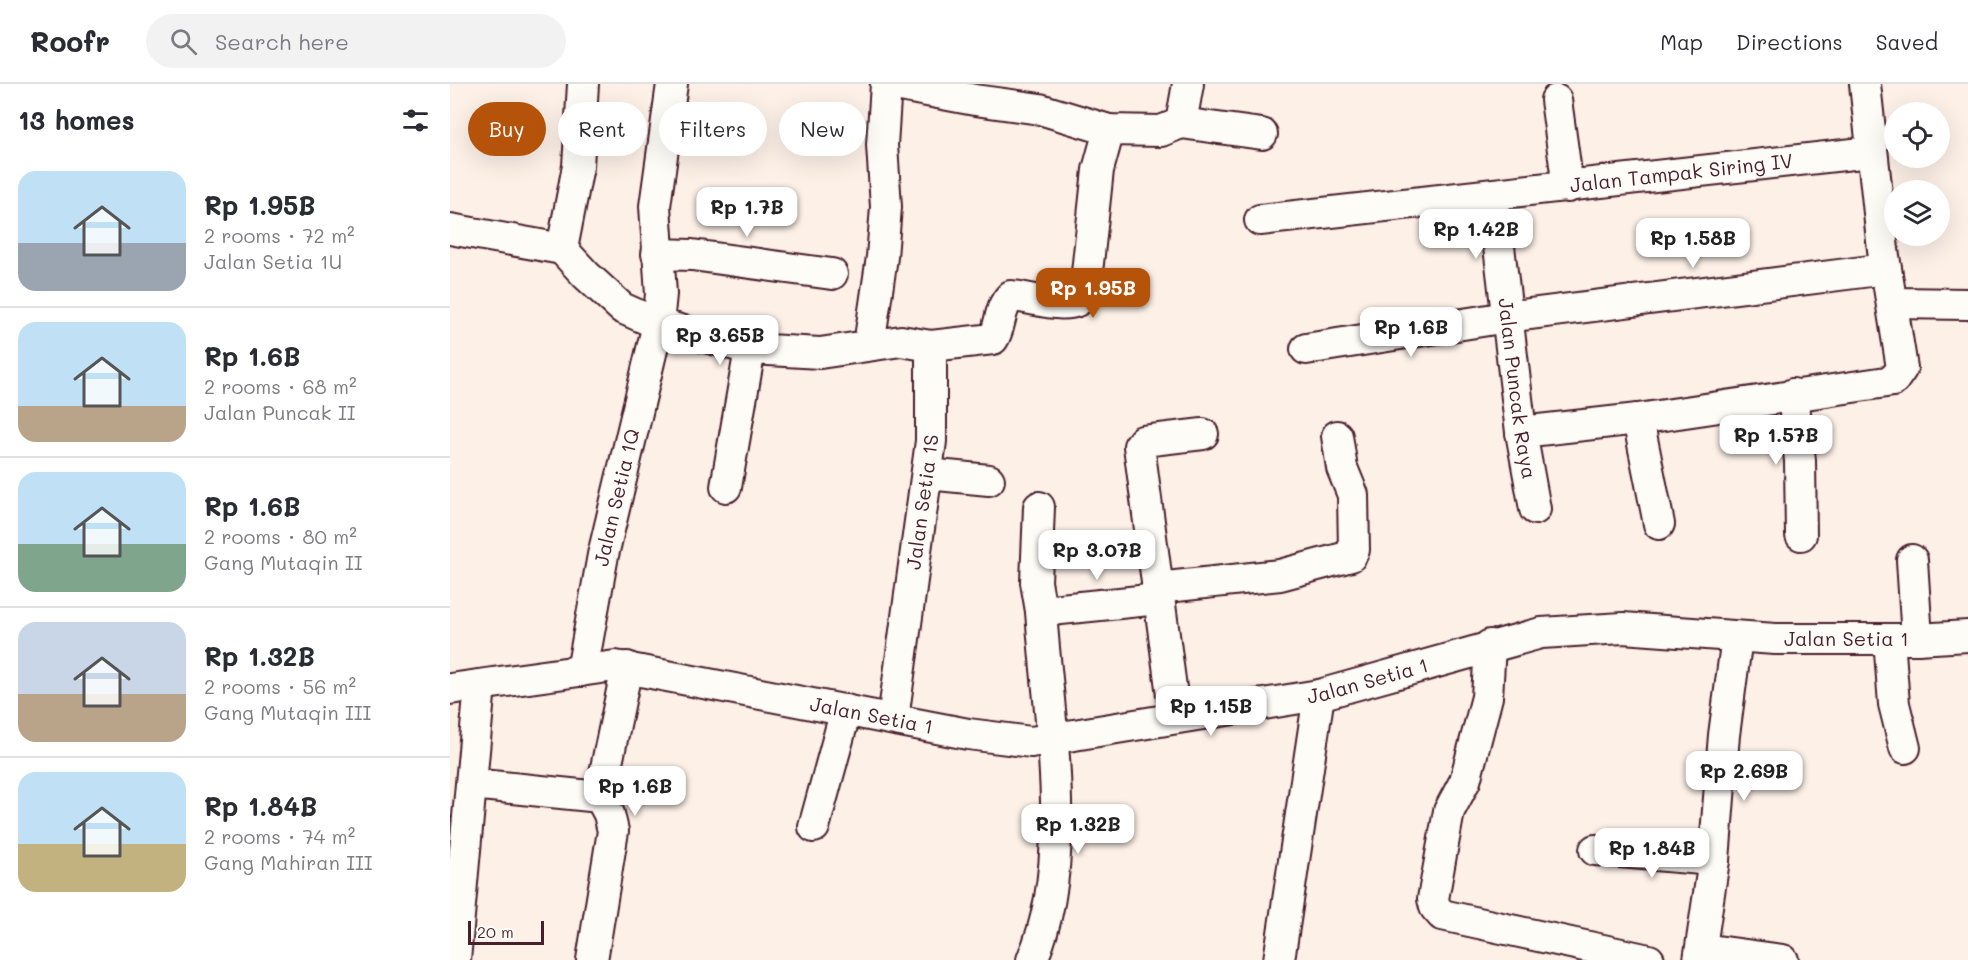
<!DOCTYPE html>
<meta charset="utf-8">
<style>
:root{--surface:#fff;--page:#f2f2f3;--text:#2b2b33;--muted:#7c7c81;--line:#e1e1e2;--accent:#b45309}
body{margin:0;font-family:Mali,sans-serif;background:var(--page);color:var(--text);height:100vh;display:flex;flex-direction:column;font-size:22px;white-space:nowrap}
*{box-sizing:border-box;margin:0}
p{font-size:20px;color:var(--muted)}
.icon{flex:none;width:33px;height:33px;fill:none;stroke:currentColor;stroke-width:2;stroke-linecap:round;stroke-linejoin:round}
.map{position:relative;flex:1;overflow:hidden}
.side{display:flex;flex-direction:column;background:var(--surface);width:450px}
.side>*{flex:none}
.banner{position:absolute;left:18px;top:18px;width:570px;height:54px;display:flex;gap:12px}
.fabs{position:absolute;left:1434px;top:18px;display:grid;gap:12px}
.fabs a{display:grid;place-items:center;width:66px;height:66px;border-radius:50%;background:var(--surface);box-shadow:0 6px 24px #0002;font-size:30px}
.scale{position:absolute;left:18px;bottom:15px;width:76px;box-sizing:border-box;padding-left:6px;border:3px solid #4a1f2b;border-top:0;font-size:16px;line-height:21px;white-space:nowrap;color:#4a1f2b;-webkit-text-stroke:4px #fdfcf7;paint-order:stroke}
.price{position:absolute;translate:-50% -51px;padding:0 14px;border-radius:12px;background:#fff;color:#222;font-size:20px;line-height:39px;filter:drop-shadow(0 2px 3px #0008)}
.price::after{content:'';position:absolute;left:50%;top:36px;width:18px;height:14px;margin-left:-9px;background:inherit;clip-path:polygon(0 0,100% 0,50% 100%)}
.price.current{background:var(--accent);color:#fff}
ul{padding:0;list-style:none}
li{display:flex;align-items:center;gap:18px;height:150px;padding:0 18px}
li+li{border-top:2px solid var(--line)}
li span{display:grid;place-items:center;flex:none;width:168px;height:120px;border-radius:18px;color:#555}
li>.icon{margin-inline-start:auto}
span .icon{width:72px;height:72px;fill:#fffc;stroke-width:1}
li b{font-size:26px}
h2{display:flex;justify-content:space-between;align-items:center;height:72px;padding:0 18px;font-size:26px}
.chip{padding:0 21px;border-radius:27px;background:var(--surface);box-shadow:0 6px 24px #0002;font-size:21px;line-height:54px}
.chip.current{background:var(--accent);color:#fff}
header{display:flex;align-items:center;gap:36px;box-sizing:border-box;height:84px;padding:0 30px;background:var(--surface);border-bottom:2px solid var(--line)}
header strong{font-size:28px}
nav{display:flex;gap:33px;margin-inline-start:auto;font-size:21px}
.search{width:420px;height:54px;background:var(--page);display:flex;align-items:center;gap:15px;box-sizing:border-box;padding:0 21px;border-radius:33px;color:var(--muted);font-size:22px}
main{display:flex;flex:1;min-height:0}
.map>svg:first-child{display:block}
.lines{fill:none;stroke-linecap:round;stroke-linejoin:round}
.minor-casing{stroke:#4a1f2b;stroke-width:34}
.minor{stroke:#fdfcf7;stroke-width:30}
.labels{text-anchor:middle;stroke-width:4.5;stroke-linejoin:round;paint-order:stroke}
.street-label{font-size:20px;fill:#4a1f2b;stroke:#fdfcf7}
</style>
<header>
<strong>Roofr</strong>
<div class="search"><svg class="icon" aria-label="search" viewBox="0 0 24 24"><circle cx="10" cy="10" r="6"/><path d="M15 15l6 6"/></svg>Search here</div>
<nav><a>Map</a><a>Directions</a><a>Saved</a></nav>
</header>
<main>
<section class="side">
<h2>13 homes<svg class="icon" aria-label="filters" viewBox="0 0 24 24"><path d="M4 7h16M4 17h16"/><circle cx="9" cy="7" r="2"/><circle cx="15" cy="17" r="2"/></svg></h2>
<ul>
<li><span style="background:linear-gradient(#bfe0f5 60%,#9aa5b1 0)"><svg class="icon" aria-label="home" viewBox="0 0 24 24"><path d="M3 11l9-7 9 7M6 9v11h12V9"/></svg></span><div><b>Rp 1.95B</b><p>2 rooms · 72 m²</p><p>Jalan Setia 1U</p></div></li>
<li><span style="background:linear-gradient(#bfe0f5 70%,#b9a48a 0)"><svg class="icon" aria-label="home" viewBox="0 0 24 24"><path d="M3 11l9-7 9 7M6 9v11h12V9"/></svg></span><div><b>Rp 1.6B</b><p>2 rooms · 68 m²</p><p>Jalan Puncak II</p></div></li>
<li><span style="background:linear-gradient(#bfe0f5 60%,#7fa58c 0)"><svg class="icon" aria-label="home" viewBox="0 0 24 24"><path d="M3 11l9-7 9 7M6 9v11h12V9"/></svg></span><div><b>Rp 1.6B</b><p>2 rooms · 80 m²</p><p>Gang Mutaqin II</p></div></li>
<li><span style="background:linear-gradient(#c9d6e8 60%,#b9a48a 0)"><svg class="icon" aria-label="home" viewBox="0 0 24 24"><path d="M3 11l9-7 9 7M6 9v11h12V9"/></svg></span><div><b>Rp 1.32B</b><p>2 rooms · 56 m²</p><p>Gang Mutaqin III</p></div></li>
<li><span style="background:linear-gradient(#bfe0f5 60%,#c2b280 0)"><svg class="icon" aria-label="home" viewBox="0 0 24 24"><path d="M3 11l9-7 9 7M6 9v11h12V9"/></svg></span><div><b>Rp 1.84B</b><p>2 rooms · 74 m²</p><p>Gang Mahiran III</p></div></li>
</ul>
</section>
<div class="map">
<svg width="1518" height="876" viewBox="0 0 1518 876">
<rect width="100%" height="100%" fill="#fcf0e7"/>
<filter id="ink" filterUnits="userSpaceOnUse"><feTurbulence type="fractalNoise" baseFrequency=".0167" numOctaves="2"/><feDisplacementMap in="SourceGraphic" scale="12" xChannelSelector="R" yChannelSelector="G"/><feConvolveMatrix kernelMatrix="1 2 1 2 8 2 1 2 1" color-interpolation-filters="sRGB"/></filter>
<g filter="url(#ink)">
<g class="lines">
<!-- minor casing -->
<g class="minor-casing">
<g id="minor">
<path d="M440 0 525 16 590 25 659 46 711 47 731 39 738 0"/>
<path d="M1106 16 1118 103"/>
<path d="M731 39 812 50"/>
<path id="s1" d="M1043 112 1071 348 1085 425"/>
<path id="s2" d="M810 136 1421 68"/>
<path d="M0 145 112 165"/>
<path d="M112 165 136 191 172 224 208 240 300 265 370 269 451 257 481 262 543 255C552 241 548 225 561 212 577 212 623 229 632 212 634 208 635 202 636 198L648 86 659 46"/>
<path d="M112 165 128 82 133 0"/>
<path d="M207 170 242 171 382 190"/>
<path d="M1444 219 1518 220"/>
<path d="M419 261 432 173 436 123 432 61 436 0"/>
<path d="M856 265 1057 233 1436 185"/>
<path d="M1343 310 1350 377 1351 451"/>
<path d="M1188 335 1209 440"/>
<path d="M1071 348 1188 335 1443 297 1452 284 1433 166 1415 0"/>
<path d="M477 390 539 396"/>
<path d="M276 403 300 265"/>
<path d="M1462 476 1467 555"/>
<path d="M707 504 830 491 901 472 904 466 903 411 892 384 887 352"/>
<path d="M591 527 709 515"/>
<path d="M1439 555 1444 620 1455 664"/>
<path d="M1040 561 1037 613 1015 697 999 727 983 815 985 823 992 831 1199 876"/>
<path id="s3" d="M132 587 153 471 208 240 211 210 205 122 222 0"/>
<path id="s4" d="M0 605 165 582 518 650 581 658 869 611 1091 549 1173 544 1325 555H1467L1518 552"/>
<path d="M725 634 689 362 693 357 753 350"/>
<path id="s5" d="M443 635 481 357V262"/>
<path d="M22 700 150 713"/>
<path d="M364 743 396 626"/>
<path d="M1145 766 1264 776"/>
<path d="M1252 865 1333 876"/>
<path d="M5 876 30 601"/>
<path d="M142 876 163 747 159 730 150 713 177 583"/>
<path d="M582 876C626 775 598 634 591 527L586 498 589 423"/>
<path d="M829 876 869 611"/>
<path d="M1249 876 1264 776 1274 651 1287 553"/>
</g>
</g>
<!-- minor -->
<use href="#minor" class="minor"/>
</g>
</g>
<g class="labels">
<!-- street labels -->
<g class="street-label">
<text dy="7" stroke="none"><textPath href="#s2" startOffset="424">Jalan Tampak Siring IV</textPath></text>
<text dy="7" stroke="none"><textPath href="#s1" startOffset="194">Jalan Puncak Raya</textPath></text>
<text dy="7" stroke="none"><textPath href="#s3" startOffset="177">Jalan Setia 1Q</textPath></text>
<text dy="7" stroke="none"><textPath href="#s5" startOffset="219">Jalan Setia 1S</textPath></text>
<text dy="7" stroke="none"><textPath href="#s4" startOffset="1418">Jalan Setia 1</textPath></text>
<text dy="7" stroke="none"><textPath href="#s4" startOffset="932">Jalan Setia 1</textPath></text>
<text dy="7" stroke="none"><textPath href="#s4" startOffset="428">Jalan Setia 1</textPath></text>
</g>
</g>
</svg>
<div class="fabs">
<a><svg class="icon" aria-label="locate" viewBox="0 0 24 24"><circle cx="12" cy="12" r="6"/><path d="M12 2v4M12 18v4M2 12h4M18 12h4"/></svg></a>
<a><svg class="icon" aria-label="layers" viewBox="0 0 24 24"><path d="M12 4l9 5-9 5-9-5zM3 14l9 5 9-5"/></svg></a>
</div>
<div class="scale">20 m</div>
<b class="price" style="left:297px;top:154px">Rp 1.7B</b>
<b class="price" style="left:1026px;top:176px">Rp 1.42B</b>
<b class="price" style="left:1243px;top:185px">Rp 1.58B</b>
<b class="price current" style="left:643px;top:235px">Rp 1.95B</b>
<b class="price" style="left:961px;top:274px">Rp 1.6B</b>
<b class="price" style="left:270px;top:282px">Rp 3.65B</b>
<b class="price" style="left:1326px;top:382px">Rp 1.57B</b>
<b class="price" style="left:647px;top:497px">Rp 3.07B</b>
<b class="price" style="left:761px;top:653px">Rp 1.15B</b>
<b class="price" style="left:1294px;top:718px">Rp 2.69B</b>
<b class="price" style="left:185px;top:733px">Rp 1.6B</b>
<b class="price" style="left:628px;top:771px">Rp 1.32B</b>
<b class="price" style="left:1202px;top:795px">Rp 1.84B</b>
<div class="banner">
<a class="chip current">Buy</a>
<a class="chip">Rent</a>
<a class="chip">Filters</a>
<a class="chip">New</a>
</div>
</div>
</main>
